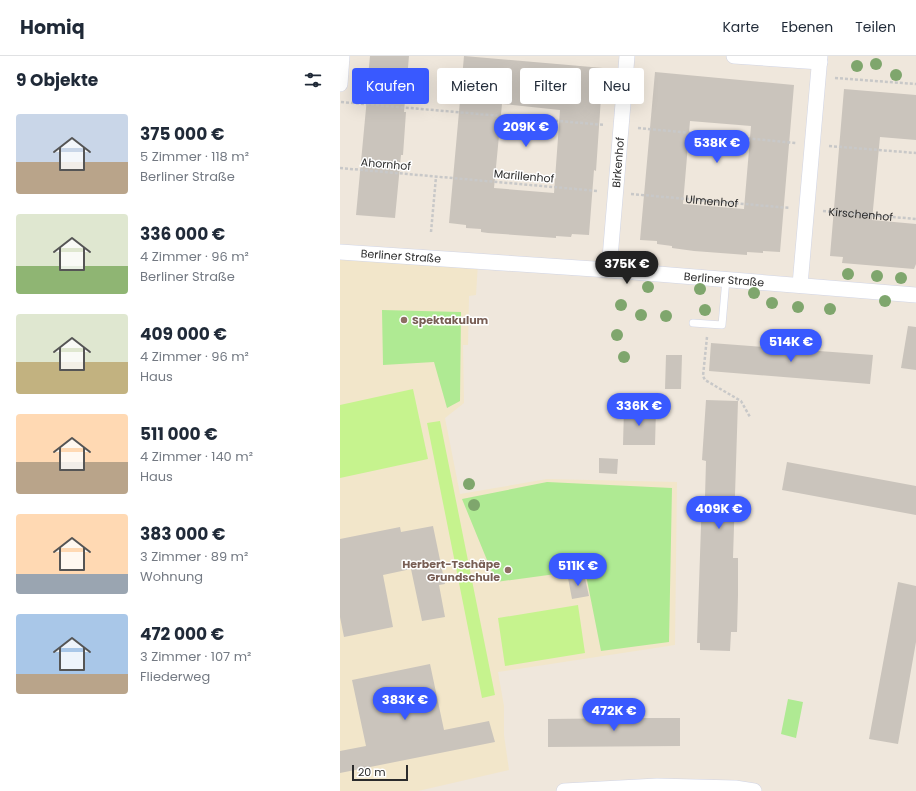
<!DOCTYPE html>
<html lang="de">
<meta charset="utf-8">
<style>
:root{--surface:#fff;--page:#f2f2f3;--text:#1f2937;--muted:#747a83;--line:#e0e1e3;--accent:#3959ff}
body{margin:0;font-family:Poppins,sans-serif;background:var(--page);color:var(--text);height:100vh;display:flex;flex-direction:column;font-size:15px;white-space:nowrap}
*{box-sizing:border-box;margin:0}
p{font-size:13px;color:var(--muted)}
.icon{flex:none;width:22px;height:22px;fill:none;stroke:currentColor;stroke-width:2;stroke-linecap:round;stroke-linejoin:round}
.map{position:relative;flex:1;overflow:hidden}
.panel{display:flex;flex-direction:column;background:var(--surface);width:340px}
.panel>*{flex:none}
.banner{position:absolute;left:12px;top:12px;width:380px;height:36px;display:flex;gap:8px}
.scale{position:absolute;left:12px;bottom:10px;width:56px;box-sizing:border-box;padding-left:4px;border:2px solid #2b2b2b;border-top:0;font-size:11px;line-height:14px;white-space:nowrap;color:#2b2b2b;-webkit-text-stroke:3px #fff;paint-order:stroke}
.price{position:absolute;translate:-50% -34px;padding:0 9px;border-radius:14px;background:var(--accent);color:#fff;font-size:13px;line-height:26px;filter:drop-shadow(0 1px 2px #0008)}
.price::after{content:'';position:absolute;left:50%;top:24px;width:12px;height:9px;margin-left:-6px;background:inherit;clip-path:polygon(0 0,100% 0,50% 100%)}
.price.selected{background:#222;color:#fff}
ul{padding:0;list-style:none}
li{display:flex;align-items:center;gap:12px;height:100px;padding:0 16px}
li span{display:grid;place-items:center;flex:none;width:112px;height:80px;border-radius:4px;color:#555}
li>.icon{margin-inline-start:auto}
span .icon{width:48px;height:48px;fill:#fffc;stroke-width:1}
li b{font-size:17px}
h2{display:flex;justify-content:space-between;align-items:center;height:48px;padding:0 16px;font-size:17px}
.chip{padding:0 14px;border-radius:4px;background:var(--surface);box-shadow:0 4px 16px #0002;font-size:14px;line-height:36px}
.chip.selected{background:var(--accent);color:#fff}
header{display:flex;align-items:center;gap:24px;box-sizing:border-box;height:56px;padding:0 20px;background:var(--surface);border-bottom:1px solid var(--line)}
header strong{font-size:19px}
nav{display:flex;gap:22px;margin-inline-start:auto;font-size:14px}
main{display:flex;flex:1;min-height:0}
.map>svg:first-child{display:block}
.education{fill:#f2e6ca}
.green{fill:#afea93}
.pitch{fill:#c6f38e}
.building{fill:#cac4bc;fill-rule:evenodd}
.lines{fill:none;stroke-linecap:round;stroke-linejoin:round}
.service-casing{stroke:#d1d5e5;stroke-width:8}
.minor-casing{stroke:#d1d5e5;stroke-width:16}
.path{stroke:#c8c8c8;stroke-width:2.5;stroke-dasharray:3 2;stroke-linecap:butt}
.service{stroke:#fff;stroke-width:7}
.minor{stroke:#fff;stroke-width:15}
.tree{fill:#7fa66d}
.education-dot{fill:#8d6e63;stroke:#fff;stroke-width:1.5}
.labels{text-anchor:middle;stroke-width:3;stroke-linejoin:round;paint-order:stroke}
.street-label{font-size:11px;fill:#2b2b2b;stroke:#fff}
.education-label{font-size:11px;font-weight:bold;fill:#785e54;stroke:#fff;text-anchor:start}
</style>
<header>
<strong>Homiq</strong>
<nav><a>Karte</a><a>Ebenen</a><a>Teilen</a></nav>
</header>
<main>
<section class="panel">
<h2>9 Objekte<svg class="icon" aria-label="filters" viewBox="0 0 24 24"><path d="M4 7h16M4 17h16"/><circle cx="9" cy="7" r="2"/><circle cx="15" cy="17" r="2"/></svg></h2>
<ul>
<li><span style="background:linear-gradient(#c9d6e8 60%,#b9a48a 0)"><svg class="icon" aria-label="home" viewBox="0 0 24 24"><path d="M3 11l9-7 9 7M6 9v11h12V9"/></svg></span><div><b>375 000 €</b><p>5 Zimmer · 118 m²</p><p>Berliner Straße</p></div></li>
<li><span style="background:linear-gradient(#dfe7d0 65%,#8fb573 0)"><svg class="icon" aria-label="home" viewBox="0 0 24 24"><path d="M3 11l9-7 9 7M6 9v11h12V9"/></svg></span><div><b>336 000 €</b><p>4 Zimmer · 96 m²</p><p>Berliner Straße</p></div></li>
<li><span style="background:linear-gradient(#dfe7d0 60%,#c2b280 0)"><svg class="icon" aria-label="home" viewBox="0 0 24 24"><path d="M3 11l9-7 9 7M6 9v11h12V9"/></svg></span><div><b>409 000 €</b><p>4 Zimmer · 96 m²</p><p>Haus</p></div></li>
<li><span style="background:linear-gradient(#ffd9b3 60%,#b9a48a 0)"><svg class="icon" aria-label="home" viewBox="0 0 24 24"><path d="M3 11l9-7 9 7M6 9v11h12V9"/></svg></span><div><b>511 000 €</b><p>4 Zimmer · 140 m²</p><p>Haus</p></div></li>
<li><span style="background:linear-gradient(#ffd9b3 75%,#9aa5b1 0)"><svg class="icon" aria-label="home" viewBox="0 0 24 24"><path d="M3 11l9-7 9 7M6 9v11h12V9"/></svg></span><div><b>383 000 €</b><p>3 Zimmer · 89 m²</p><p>Wohnung</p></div></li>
<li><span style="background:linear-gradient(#a9c7e8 75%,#b9a48a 0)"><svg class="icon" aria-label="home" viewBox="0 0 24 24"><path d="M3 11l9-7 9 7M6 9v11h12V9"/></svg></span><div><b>472 000 €</b><p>3 Zimmer · 107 m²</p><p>Fliederweg</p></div></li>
</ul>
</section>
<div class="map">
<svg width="576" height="735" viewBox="0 0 576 735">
<rect width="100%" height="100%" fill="#efe7dc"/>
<!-- education -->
<path class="education" d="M0 202 138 207 136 239 129 240 128 289H123L124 347 105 362 120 438 207 423 337 426 335 589 158 616 164 650V679L169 714 78 735H0Z"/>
<!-- green -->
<path class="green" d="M42 254 121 256 120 345 107 352 94 306 43 309Z
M207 426 332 432 329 586 261 595 245 514 156 526 122 443Z
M448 643 463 646 456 682 441 678Z"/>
<!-- pitch -->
<path class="pitch" d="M73 333 88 403 0 422V349Z
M100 365 155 639 142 642 87 367Z
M238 549 245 597 165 610 158 562Z"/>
<!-- building -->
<path class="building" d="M30 0H69L64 56H66L63 99H61L55 162 16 159 28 31H27Z
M124 0 263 12 256 115 254 114 249 179 232 178 231 181 216 180V182L148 177 141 176V173L126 172V169L109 167ZM162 48 220 54 214 137 154 132Z
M315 16 454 29 440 196 423 195V197L407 196V199L354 195 332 192V190L317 188V185L300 184ZM350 65 411 70 404 153 343 148Z
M504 33 576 39V84L540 81 532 164 576 168V208L574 213 502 207 503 201 490 200Z
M568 270 576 271V314L561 312Z
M371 287 533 299 530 328 369 315Z
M326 299H342L341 333H325Z
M366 344 398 345 393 502H398V539L397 576H391L390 595 360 594V587H357L362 441H365L366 405 362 404Z
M284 352 316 353 315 389H283Z
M259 402 278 403 277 418 259 417Z
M447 406 576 430V459L442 434Z
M93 470 105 528 99 529 105 561 82 565 71 513 43 519 53 571 4 581 0 561V483L60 471 61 476Z
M244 518 249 540 232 543 228 522Z
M558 526 576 530V586L558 688 529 683Z
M90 608 104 674 149 665 155 686 0 717V695L26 690 12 624Z
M296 662H340V690L208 691V663Z"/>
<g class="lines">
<!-- service casing -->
<g class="service-casing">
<path id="service" d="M353 267 382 269 386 223"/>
</g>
<!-- minor casing -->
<g class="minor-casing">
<g id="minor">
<path d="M394 0 480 6"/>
<path d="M0 28 2 0"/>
<path id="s3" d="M0 196 269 214 576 239"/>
<path id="s4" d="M269 214 287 0"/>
<path d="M460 229 480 0"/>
<path d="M224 735 317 730 395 732 414 735"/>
</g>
</g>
<!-- path -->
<g class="path">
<path d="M495 22 576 28"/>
<path d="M1 46 265 69"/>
<path d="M298 72 456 87"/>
<path d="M489 90 576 97"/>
<path d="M0 112 258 135"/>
<path id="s1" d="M291 138 450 152"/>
<path id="s2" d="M483 155 576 163"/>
<path d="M91 176 96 121"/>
<path d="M367 281 363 320 365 324 401 345 410 361"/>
</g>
<!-- service -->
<use href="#service" class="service"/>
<!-- minor -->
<use href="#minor" class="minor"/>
</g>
<!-- trees -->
<g class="tree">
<circle cx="536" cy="8" r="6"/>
<circle cx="517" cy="10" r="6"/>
<circle cx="556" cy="19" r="6"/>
<circle cx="508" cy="218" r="6"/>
<circle cx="537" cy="220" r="6"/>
<circle cx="561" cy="222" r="6"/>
<circle cx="308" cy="231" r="6"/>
<circle cx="360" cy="233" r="6"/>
<circle cx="414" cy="237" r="6"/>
<circle cx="545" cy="245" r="6"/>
<circle cx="432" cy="247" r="6"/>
<circle cx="281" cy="249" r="6"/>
<circle cx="458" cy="251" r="6"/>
<circle cx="490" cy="253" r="6"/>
<circle cx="365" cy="254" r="6"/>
<circle cx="301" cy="259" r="6"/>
<circle cx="326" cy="260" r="6"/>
<circle cx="277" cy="279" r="6"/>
<circle cx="284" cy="301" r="6"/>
<circle cx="129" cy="428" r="6"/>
<circle cx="134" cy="449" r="6"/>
</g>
<!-- markers -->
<g class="education-dot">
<circle cx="64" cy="264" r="4"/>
<circle cx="168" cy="514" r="4"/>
</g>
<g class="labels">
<!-- street labels -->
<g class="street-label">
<text dy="4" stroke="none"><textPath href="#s4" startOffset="108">Birkenhof</textPath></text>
<text transform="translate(46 108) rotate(5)" y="4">Ahornhof</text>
<text transform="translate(184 120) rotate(5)" y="4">Marillenhof</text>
<text dy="4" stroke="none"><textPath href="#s1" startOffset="81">Ulmenhof</textPath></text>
<text dy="4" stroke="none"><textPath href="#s2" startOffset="38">Kirschenhof</textPath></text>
<text dy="4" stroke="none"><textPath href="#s3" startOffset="61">Berliner Straße</textPath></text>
<text dy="4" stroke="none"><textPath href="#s3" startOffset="385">Berliner Straße</textPath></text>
</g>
<!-- education labels -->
<g class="education-label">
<text x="72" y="268">Spektakulum</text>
<text x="160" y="512" text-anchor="end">Herbert-Tschäpe<tspan x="160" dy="13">Grundschule</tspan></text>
</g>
</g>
</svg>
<div class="scale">20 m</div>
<b class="price" style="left:186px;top:92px">209K €</b>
<b class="price" style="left:377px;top:108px">538K €</b>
<b class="price selected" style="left:287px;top:229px">375K €</b>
<b class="price" style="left:451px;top:307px">514K €</b>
<b class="price" style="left:299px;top:371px">336K €</b>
<b class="price" style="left:379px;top:474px">409K €</b>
<b class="price" style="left:238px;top:531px">511K €</b>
<b class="price" style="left:65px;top:665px">383K €</b>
<b class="price" style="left:274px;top:676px">472K €</b>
<div class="banner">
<a class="chip selected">Kaufen</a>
<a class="chip">Mieten</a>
<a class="chip">Filter</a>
<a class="chip">Neu</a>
</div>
</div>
</main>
